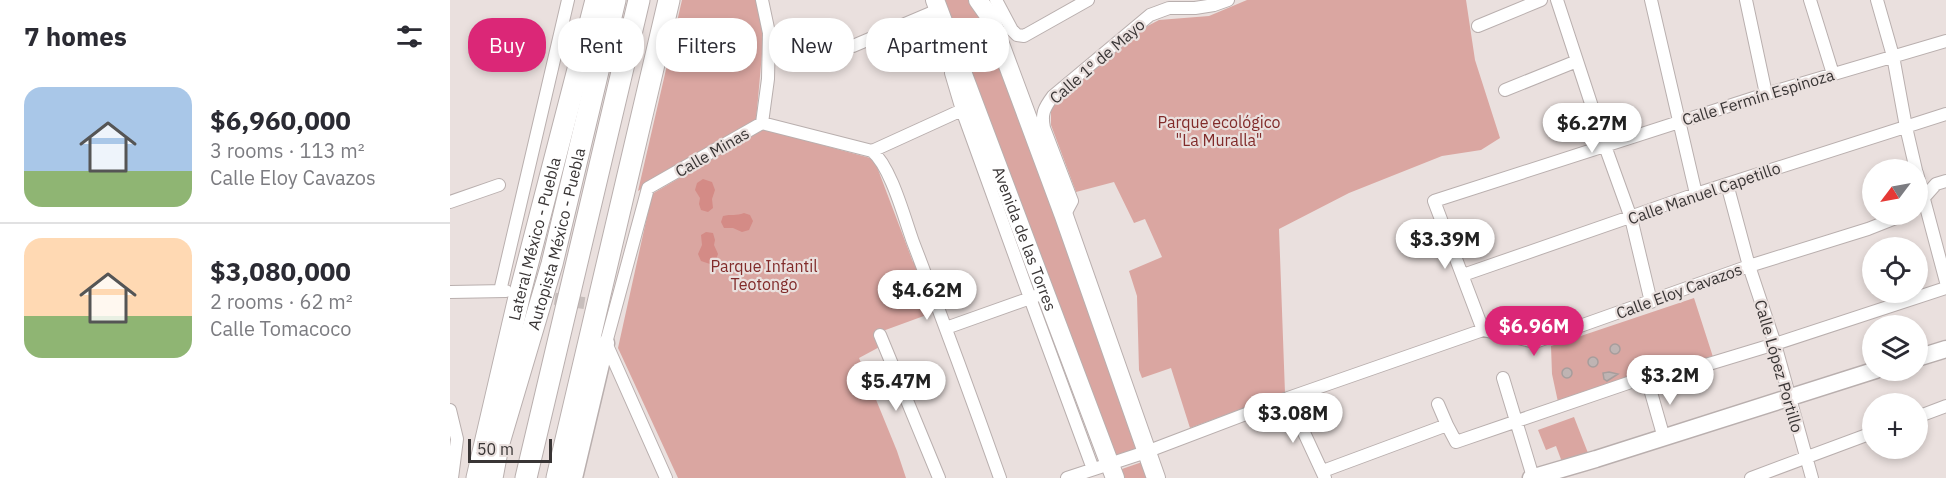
<!DOCTYPE html>
<meta charset="utf-8">
<style>
:root{--surface:#fff;--page:#f7f7f7;--text:#2b2b33;--muted:#7c7c81;--line:#e1e1e2;--accent:#db2777}
body{margin:0;font-family:"IBM Plex Sans",sans-serif;background:var(--page);color:var(--text);height:100vh;display:flex;flex-direction:column;font-size:22px;white-space:nowrap}
*{box-sizing:border-box;margin:0}
p{font-size:20px;color:var(--muted)}
.icon{flex:none;width:33px;height:33px;fill:none;stroke:currentColor;stroke-width:2;stroke-linecap:round;stroke-linejoin:round}
.map{position:relative;flex:1;overflow:hidden}
.drawer{display:flex;flex-direction:column;background:var(--surface);width:450px}
.drawer>*{flex:none}
.top-card{position:absolute;left:18px;top:18px;width:570px;height:54px;display:flex;gap:12px}
.needle{width:39px;rotate:238deg}
.buttons{position:absolute;left:1412px;top:159px;display:grid;gap:12px}
.buttons a{display:grid;place-items:center;width:66px;height:66px;border-radius:50%;background:var(--surface);box-shadow:0 3px 9px #0003;font-size:30px}
.scale{position:absolute;left:18px;bottom:15px;width:84px;box-sizing:border-box;padding-left:6px;border:3px solid #393535;border-top:0;font-size:16px;line-height:21px;white-space:nowrap;color:#393535;-webkit-text-stroke:4px #eae0de;paint-order:stroke}
.price{position:absolute;translate:-50% -51px;padding:0 14px;border-radius:21px;background:#fff;color:#222;font-size:20px;line-height:39px;filter:drop-shadow(0 2px 3px #0008)}
.price::after{content:'';position:absolute;left:50%;top:36px;width:18px;height:14px;margin-left:-9px;background:inherit;clip-path:polygon(0 0,100% 0,50% 100%)}
.price.current{background:var(--accent);color:#fff}
ul{padding:0;list-style:none}
li{display:flex;align-items:center;gap:18px;height:150px;padding:0 24px}
li+li{border-top:2px solid var(--line)}
li span{display:grid;place-items:center;flex:none;width:168px;height:120px;border-radius:18px;color:#555}
li>.icon{margin-inline-start:auto}
span .icon{width:72px;height:72px;fill:#fffc;stroke-width:1}
li b{font-size:26px}
h2{display:flex;justify-content:space-between;align-items:center;height:72px;padding:0 24px;font-size:26px}
.chip{padding:0 21px;border-radius:24px;background:var(--surface);box-shadow:0 3px 9px #0003;font-size:21px;line-height:54px}
.chip.current{background:var(--accent);color:#fff}
main{display:flex;flex:1;min-height:0}
.map>svg:first-child{display:block}
.green{fill:#daa6a1}
.water{fill:#d48b86}
.building{fill:#bfb4b3;stroke:#a79d9c;stroke-width:1.5}
.lines{fill:none;stroke-linecap:round;stroke-linejoin:round}
.street-tunnel{stroke:#c7bebc;stroke-width:12;stroke-dasharray:12 6;stroke-linecap:butt}
.street-casing{stroke:#b9afae;stroke-width:14}
.secondary-casing{stroke:#b9afae;stroke-width:19}
.primary-casing{stroke:#b9afae;stroke-width:20}
.highway-casing{stroke:#b9afae;stroke-width:23}
.street{stroke:#fff;stroke-width:12}
.secondary{stroke:#fff;stroke-width:16}
.primary{stroke:#fff;stroke-width:18}
.highway{stroke:#fff;stroke-width:21}
.labels{text-anchor:middle;stroke-width:4.5;stroke-linejoin:round;paint-order:stroke}
.street-label{font-size:16px;fill:#393535;stroke:#eae0de}
.park-label{font-size:16px;fill:#812b2a;stroke:#eae0de}
</style>
<main>
<section class="drawer">
<h2>7 homes<svg class="icon" aria-label="filters" viewBox="0 0 24 24"><path d="M4 7h16M4 17h16"/><circle cx="9" cy="7" r="2"/><circle cx="15" cy="17" r="2"/></svg></h2>
<ul>
<li><span style="background:linear-gradient(#a9c7e8 70%,#8fb573 0)"><svg class="icon" aria-label="home" viewBox="0 0 24 24"><path d="M3 11l9-7 9 7M6 9v11h12V9"/></svg></span><div><b>$6,960,000</b><p>3 rooms · 113 m²</p><p>Calle Eloy Cavazos</p></div></li>
<li><span style="background:linear-gradient(#ffd9b3 65%,#8fb573 0)"><svg class="icon" aria-label="home" viewBox="0 0 24 24"><path d="M3 11l9-7 9 7M6 9v11h12V9"/></svg></span><div><b>$3,080,000</b><p>2 rooms · 62 m²</p><p>Calle Tomacoco</p></div></li>
</ul>
</section>
<div class="map">
<svg width="1496" height="478" viewBox="0 0 1496 478">
<rect width="100%" height="100%" fill="#eae0de"/>
<!-- green -->
<path class="green" d="M232 0H308L314 31 306 121 188 191Z
M494 0H523L535 18 691 448 668 456 662 454Z
M797 0H1016L1025 60 1050 138 1031 150 992 156 899 193 829 229 835 393 740 428 721 368 692 378 689 370 687 296 679 271 712 257 695 219 684 223 664 182 626 192 601 125V110L606 102 688 31 709 20 759 16Z
M313 129 424 159 463 262 465 261 482 313 430 332 435 344 409 358 447 451 456 478H228L168 348 202 194Z
M1244 298 1263 357 1202 376 1185 375 1108 402 1102 374 1101 346Z
M1124 417 1138 453 1112 462 1106 446 1096 450 1088 430Z
M692 462 702 478H671L670 474 672 469Z"/>
<!-- water -->
<path class="water" d="M253 179 262 182 265 190 262 199 263 208 258 212 251 210 249 204 250 198 245 190 247 183Z
M294 213 300 215 303 221 299 230 292 232 283 228H274L271 222 273 216C281 214 286 216 294 213Z
M256 232 263 233 265 240 264 245 268 254 266 260 260 264 251 261 248 254 252 245 251 235Z"/>
<!-- building -->
<path class="building" d="M1160 349a5 5 0 1 1 10 0a5 5 0 1 1-10 0Z
M1138 362a5 5 0 1 1 10 0a5 5 0 1 1-10 0Z
M1112 373a5 5 0 1 1 10 0a5 5 0 1 1-10 0Z
M1159 372 1168 374 1157 381 1154 379 1153 373Z"/>
<g class="lines">
<!-- street-tunnel -->
<path class="street-tunnel" d="M87 296 153 306"/>
<!-- street casing -->
<g class="street-casing">
<path id="street" d="M546 0 562 30 567 35 574 36 638 0
M1107 0 1155 146 1181 218 1201 302
M1201 0 1246 194
M1296 0 1316 94
M1360 0 1383 74
M1427 0 1443 56 1456 127 1466 170
M1028 26 1091 0
M403 46 488 10
M501 73 512 110 580 298 643 469
M1055 90 1127 61
M312 123 318 79 319 33 312 0
M422 151C441 167 454 217 463 242 493 320 522 399 550 478
M1467 173 1496 282
M1277 184 1299 266 1325 344 1362 478
M0 202 49 185
M1470 202 1486 184 1496 181
M614 216 622 201 594 128C591 114 594 108 603 96L700 15 719 8H745L764 5 778 0
M1013 275 1246 194 1496 114
M50 291 118 0
M0 292 56 291
M496 328 586 296
M1033 330 984 201 1316 94 1496 41
M430 335 489 478
M1053 378 1083 477
M1198 382 1214 438
M838 398 875 478
M988 404 997 425
M0 410 7 439 2 478
M1467 417 1496 406
M873 471 997 425 1006 442 1184 381 1198 382 1216 377 1325 344 1496 288
M216 478 156 343 198 188 312 123 422 151 512 110
M617 478 696 452 838 398 1033 330 1085 342 1299 266 1418 229 1456 214
M1301 478 1422 433"/>
</g>
<!-- secondary casing -->
<g class="secondary-casing">
<path id="secondary" d="M1467 358 1496 349
M124 478 156 343
M1081 478 1146 459 1426 370"/>
</g>
<!-- primary casing -->
<g class="primary-casing">
<g id="primary">
<path id="s1" d="M485 0 665 478"/>
<path d="M528 0 540 17 614 216 706 478"/>
</g>
</g>
<!-- highway casing -->
<g class="highway-casing">
<g id="highway">
<path id="s2" d="M27 478 70 293 146 0"/>
<path id="s3" d="M42 478 48 446 102 264 165 0"/>
<path d="M76 478 189 0"/>
<path d="M107 478 219 0"/>
</g>
</g>
<!-- street -->
<use href="#street" class="street"/>
<!-- secondary -->
<use href="#secondary" class="secondary"/>
<!-- primary -->
<use href="#primary" class="primary"/>
<!-- highway -->
<use href="#highway" class="highway"/>
</g>
<g class="labels">
<!-- street labels -->
<g class="street-label">
<text transform="translate(647 61) rotate(-41)" y="6">Calle 1º de Mayo</text>
<text transform="translate(1308 97) rotate(-17)" y="6">Calle Fermín Espinoza</text>
<text transform="translate(262 152) rotate(-30)" y="6">Calle Minas</text>
<text transform="translate(1254 193) rotate(-19)" y="6">Calle Manuel Capetillo</text>
<text dy="6" stroke="none"><textPath href="#s2" startOffset="246">Lateral México - Puebla</textPath></text>
<text dy="6" stroke="none"><textPath href="#s1" startOffset="255">Avenida de las Torres</textPath></text>
<text dy="6" stroke="none"><textPath href="#s3" startOffset="248">Autopista México - Puebla</textPath></text>
<text transform="translate(1229 291) rotate(-20)" y="6">Calle Eloy Cavazos</text>
<text transform="translate(1329 366) rotate(74)" y="6">Calle López Portillo</text>
</g>
<!-- park labels -->
<g class="park-label">
<text x="769" y="128">Parque ecológico<tspan x="769" dy="18">"La Muralla"</tspan></text>
<text x="314" y="272">Parque Infantil<tspan x="314" dy="18">Teotongo</tspan></text>
</g>
</g>
</svg>
<div class="buttons">
<a><svg class="needle" viewBox="-14 -14 28 28"><path d="M0-13l5 13h-10z" fill="#e53935"/><path d="M0 13l5-13h-10z" fill="#7c7c81"/></svg></a>
<a><svg class="icon" aria-label="locate" viewBox="0 0 24 24"><circle cx="12" cy="12" r="6"/><path d="M12 2v4M12 18v4M2 12h4M18 12h4"/></svg></a>
<a><svg class="icon" aria-label="layers" viewBox="0 0 24 24"><path d="M12 4l9 5-9 5-9-5zM3 14l9 5 9-5"/></svg></a>
<a>+</a>
</div>
<div class="scale">50 m</div>
<b class="price" style="left:1142px;top:154px">$6.27M</b>
<b class="price" style="left:995px;top:270px">$3.39M</b>
<b class="price" style="left:477px;top:321px">$4.62M</b>
<b class="price current" style="left:1084px;top:357px">$6.96M</b>
<b class="price" style="left:1220px;top:406px">$3.2M</b>
<b class="price" style="left:446px;top:412px">$5.47M</b>
<b class="price" style="left:843px;top:444px">$3.08M</b>
<div class="top-card">
<a class="chip current">Buy</a>
<a class="chip">Rent</a>
<a class="chip">Filters</a>
<a class="chip">New</a>
<a class="chip">Apartment</a>
</div>
</div>
</main>
